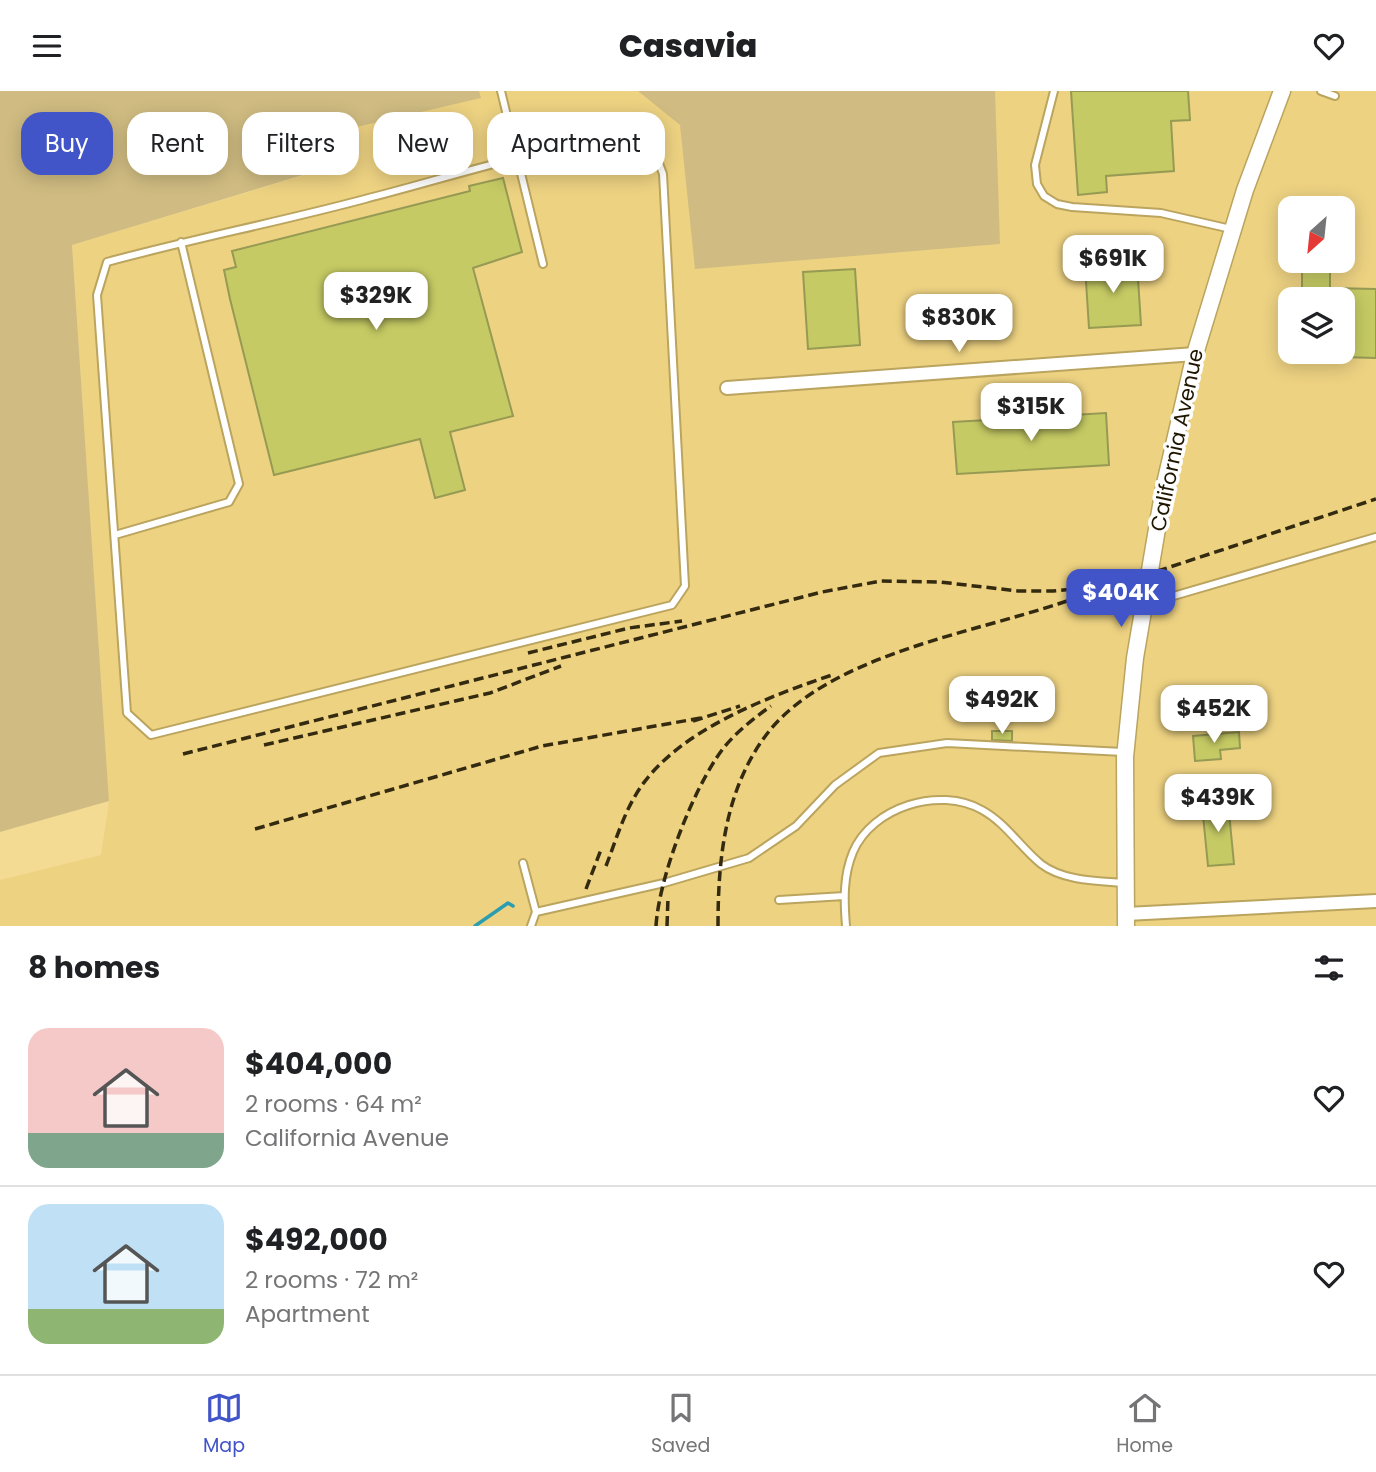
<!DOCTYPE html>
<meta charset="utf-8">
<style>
:root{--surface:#fff;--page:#f6f6f6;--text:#202124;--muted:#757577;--line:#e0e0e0;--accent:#4154c8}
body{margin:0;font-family:Poppins,sans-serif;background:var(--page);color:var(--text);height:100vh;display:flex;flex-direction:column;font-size:26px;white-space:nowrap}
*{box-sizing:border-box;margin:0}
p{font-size:23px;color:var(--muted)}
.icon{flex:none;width:38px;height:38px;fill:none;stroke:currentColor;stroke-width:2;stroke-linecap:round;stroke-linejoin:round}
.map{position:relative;height:835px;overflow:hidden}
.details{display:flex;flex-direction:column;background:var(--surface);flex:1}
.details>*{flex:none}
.banner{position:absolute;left:21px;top:21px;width:700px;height:63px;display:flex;gap:14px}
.needle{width:46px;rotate:207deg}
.tools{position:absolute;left:1278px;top:105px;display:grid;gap:14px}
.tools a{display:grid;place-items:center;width:77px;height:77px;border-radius:14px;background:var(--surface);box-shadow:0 4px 18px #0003;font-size:35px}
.price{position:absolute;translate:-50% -60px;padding:0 16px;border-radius:14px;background:#fff;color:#222;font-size:23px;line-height:46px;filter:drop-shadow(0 2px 4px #0008)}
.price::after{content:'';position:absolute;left:50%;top:42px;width:21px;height:16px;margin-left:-10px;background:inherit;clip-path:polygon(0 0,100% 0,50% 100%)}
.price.on{background:var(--accent);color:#fff}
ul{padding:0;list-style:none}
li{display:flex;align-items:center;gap:21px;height:175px;padding:0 28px}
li+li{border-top:2px solid var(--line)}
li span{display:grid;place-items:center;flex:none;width:196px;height:140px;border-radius:21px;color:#555}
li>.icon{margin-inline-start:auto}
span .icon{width:84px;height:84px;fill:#fffc;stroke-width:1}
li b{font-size:30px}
h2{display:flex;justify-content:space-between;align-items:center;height:84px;padding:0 28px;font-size:30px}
.pill{padding:0 24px;border-radius:21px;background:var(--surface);box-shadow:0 4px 18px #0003;font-size:24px;line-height:63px}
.pill.on{background:var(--accent);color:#fff}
header{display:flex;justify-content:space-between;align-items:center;height:91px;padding:0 28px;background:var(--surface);font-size:32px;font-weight:800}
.menu{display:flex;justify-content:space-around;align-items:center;height:98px;border-top:2px solid var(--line);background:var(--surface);font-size:19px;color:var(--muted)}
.menu a{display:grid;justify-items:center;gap:4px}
.menu .on{color:var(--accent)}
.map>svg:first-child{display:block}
.built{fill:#edd282;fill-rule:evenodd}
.green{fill:#d0bc82}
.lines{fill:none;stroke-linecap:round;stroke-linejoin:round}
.stream{stroke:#2a9db0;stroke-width:3.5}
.building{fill:#c5ca64;stroke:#969a53;stroke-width:2}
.service-casing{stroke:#bba45e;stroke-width:10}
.minor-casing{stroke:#bba45e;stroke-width:16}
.tertiary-casing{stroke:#bba45e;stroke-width:19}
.service{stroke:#fff;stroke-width:6}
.minor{stroke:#fff;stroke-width:12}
.tertiary{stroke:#fff;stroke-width:16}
.rail{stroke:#342a0f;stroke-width:3.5;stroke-dasharray:10 5;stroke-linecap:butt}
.labels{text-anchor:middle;stroke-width:7;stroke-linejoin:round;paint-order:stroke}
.street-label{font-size:21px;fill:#1f1600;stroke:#fefefe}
</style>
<header><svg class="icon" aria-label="menu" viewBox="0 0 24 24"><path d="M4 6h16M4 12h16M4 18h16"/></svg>Casavia<svg class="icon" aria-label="heart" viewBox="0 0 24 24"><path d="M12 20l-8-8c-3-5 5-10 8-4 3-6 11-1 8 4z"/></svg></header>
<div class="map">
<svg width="1376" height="835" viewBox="0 0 1376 835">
<rect width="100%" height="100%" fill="#f4db94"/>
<!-- built -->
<path class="built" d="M312 0H1376V835H0V789L101 764 109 711 72 154 328 77ZM1290 117H1342V170H1290ZM1290 208H1342V261H1290Z"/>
<!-- green -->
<path class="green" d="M0 0H479L481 7 322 44 329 76 72 154 109 710 0 741Z
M638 0H995L1000 153 695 178 680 34Z"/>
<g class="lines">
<!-- stream -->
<path class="stream" d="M475 835 508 812 513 815"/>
</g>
<!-- building -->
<path class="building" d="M1071 0H1188L1190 29 1171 30 1174 80 1106 85 1107 101 1078 104Z
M503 87 522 161 473 177 513 325 450 341 465 399 435 407 420 348 274 384 230 208 224 179 236 176 232 160 470 100 469 95Z
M1137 172 1141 234 1089 237 1085 175Z
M855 178 860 254 808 258 803 181Z
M1302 181H1330V197L1376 198V267L1342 266V208H1302Z
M1106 322 1109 374 957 383 953 331Z
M992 640H1012V650L992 649Z
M1239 641 1240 657 1220 659 1221 668 1195 670 1193 645Z
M1228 711 1234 773 1208 775 1202 714Z"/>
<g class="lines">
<!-- service casing -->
<g class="service-casing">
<path id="service" d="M501 0 543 173
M1054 0 1035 74 1037 93 1044 105 1057 113 1072 116 1161 122 1231 138
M1321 0 1335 5
M648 43 663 83 685 495 672 514 151 644 127 622 97 204 107 171C192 148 279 131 365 108 459 84 551 52 648 43Z
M115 444 229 411 239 393 181 151
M1146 513 1376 446
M523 772 536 821
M779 809 844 805
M531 835 536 821 664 792 749 767 796 735 835 694 879 662 947 652 1123 661
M846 835C844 810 843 785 853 761 872 716 939 695 982 719 1006 732 1020 756 1041 773 1063 790 1098 790 1124 792"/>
</g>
<!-- minor casing -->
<g class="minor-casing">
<path id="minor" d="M727 297 1195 263
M1126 823 1376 810"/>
</g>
<!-- tertiary casing -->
<g class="tertiary-casing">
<path id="tertiary" d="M1126 835 1125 666 1135 567 1164 397 1195 263 1245 99 1282 0"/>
</g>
<!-- service -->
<use href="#service" class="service"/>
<!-- minor -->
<use href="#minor" class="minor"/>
<!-- tertiary -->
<use href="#tertiary" class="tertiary"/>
<!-- rail -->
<path class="rail" d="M528 562 629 537 682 530
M693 630 740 615
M264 654 490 602 561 575
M183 663 822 501 881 490 940 491 1018 500H1053L1115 494
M255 738 542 655 701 627
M606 775C616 749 624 721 640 697 680 638 770 605 835 583
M586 798 602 756
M656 835C659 786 693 698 722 659 735 642 754 627 771 615
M667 835 668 807
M718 835C718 767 725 695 770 639 831 565 970 542 1058 513 1164 478 1270 443 1376 408"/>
</g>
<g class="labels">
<!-- street labels -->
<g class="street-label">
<text transform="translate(1177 349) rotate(-78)" y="7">California Avenue</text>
</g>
</g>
</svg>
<div class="tools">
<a><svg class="needle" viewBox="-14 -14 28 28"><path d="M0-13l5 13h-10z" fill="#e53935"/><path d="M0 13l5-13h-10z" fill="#757577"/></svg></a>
<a><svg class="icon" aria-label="layers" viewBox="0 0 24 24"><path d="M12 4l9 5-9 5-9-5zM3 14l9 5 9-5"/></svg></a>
</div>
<b class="price" style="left:1113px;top:204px">$691K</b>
<b class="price" style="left:376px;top:241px">$329K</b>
<b class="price" style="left:959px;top:263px">$830K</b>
<b class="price" style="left:1031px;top:352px">$315K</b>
<b class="price on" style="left:1121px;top:538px">$404K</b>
<b class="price" style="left:1002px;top:645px">$492K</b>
<b class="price" style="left:1214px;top:654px">$452K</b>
<b class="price" style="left:1218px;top:743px">$439K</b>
<div class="banner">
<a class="pill on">Buy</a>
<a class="pill">Rent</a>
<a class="pill">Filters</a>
<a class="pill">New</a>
<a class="pill">Apartment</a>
</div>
</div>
<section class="details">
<h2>8 homes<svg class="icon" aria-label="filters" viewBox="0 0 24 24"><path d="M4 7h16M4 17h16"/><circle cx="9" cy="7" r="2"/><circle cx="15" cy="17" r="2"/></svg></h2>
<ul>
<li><span style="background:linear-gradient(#f6c9c9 75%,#7fa58c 0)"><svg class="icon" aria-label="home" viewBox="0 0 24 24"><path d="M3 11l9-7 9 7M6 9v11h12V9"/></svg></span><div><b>$404,000</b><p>2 rooms · 64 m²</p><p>California Avenue</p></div><svg class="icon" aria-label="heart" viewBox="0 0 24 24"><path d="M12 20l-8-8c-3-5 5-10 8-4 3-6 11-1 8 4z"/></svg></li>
<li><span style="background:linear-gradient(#bfe0f5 75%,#8fb573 0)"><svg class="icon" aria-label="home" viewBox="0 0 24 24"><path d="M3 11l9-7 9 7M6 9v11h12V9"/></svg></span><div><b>$492,000</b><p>2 rooms · 72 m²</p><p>Apartment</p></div><svg class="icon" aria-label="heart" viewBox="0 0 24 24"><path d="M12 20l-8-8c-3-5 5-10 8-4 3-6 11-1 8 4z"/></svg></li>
</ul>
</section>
<nav class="menu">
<a class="on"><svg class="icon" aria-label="map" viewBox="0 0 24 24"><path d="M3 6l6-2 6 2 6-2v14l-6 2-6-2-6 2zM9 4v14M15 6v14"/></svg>Map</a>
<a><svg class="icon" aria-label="saved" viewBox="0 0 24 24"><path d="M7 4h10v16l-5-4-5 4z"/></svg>Saved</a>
<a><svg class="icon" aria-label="home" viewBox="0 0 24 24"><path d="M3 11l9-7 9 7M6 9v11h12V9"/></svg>Home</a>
</nav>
